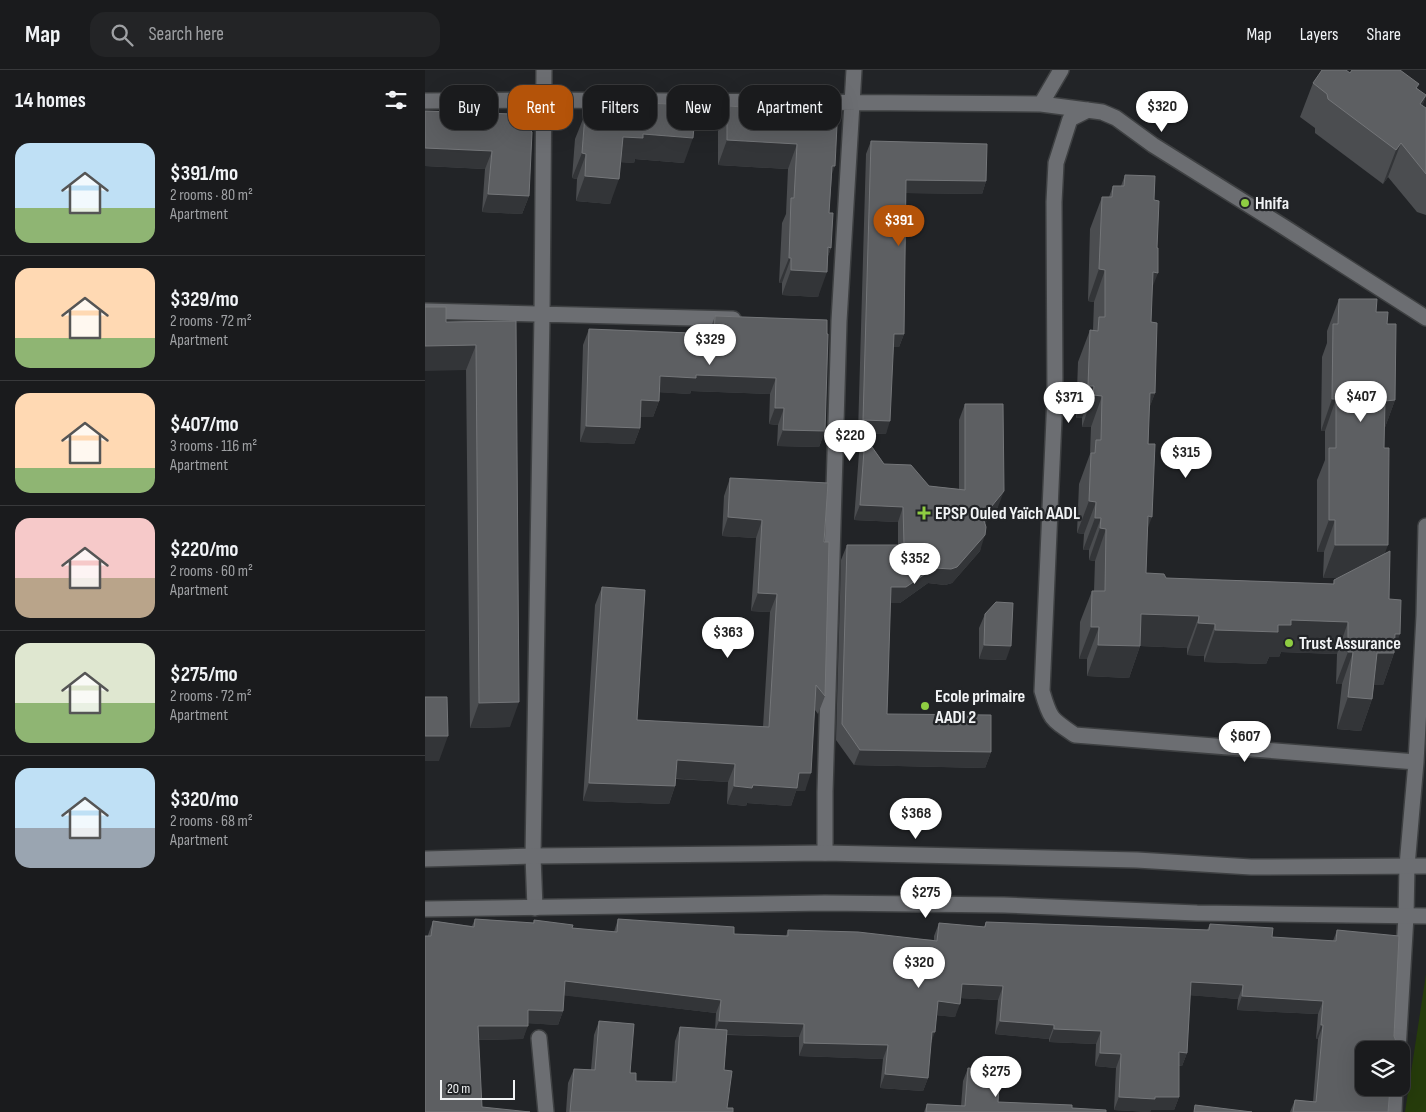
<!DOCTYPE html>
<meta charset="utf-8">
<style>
:root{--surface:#1a1b1d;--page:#232426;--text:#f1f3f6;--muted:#9fa1a4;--line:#38393b;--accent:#b45309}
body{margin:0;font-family:"Sofia Sans Condensed",sans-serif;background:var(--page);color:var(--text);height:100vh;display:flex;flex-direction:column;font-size:19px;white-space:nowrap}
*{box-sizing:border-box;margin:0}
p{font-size:16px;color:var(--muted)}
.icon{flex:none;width:28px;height:28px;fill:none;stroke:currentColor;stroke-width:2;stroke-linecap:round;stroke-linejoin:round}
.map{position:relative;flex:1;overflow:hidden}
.details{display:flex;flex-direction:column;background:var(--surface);width:425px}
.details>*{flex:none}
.hud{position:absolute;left:15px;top:15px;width:475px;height:45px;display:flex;gap:10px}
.tools{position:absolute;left:930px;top:971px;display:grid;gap:10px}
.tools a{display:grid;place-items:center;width:55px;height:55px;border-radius:10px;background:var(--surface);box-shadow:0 5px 20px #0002,0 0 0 1px var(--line);font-size:25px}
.scale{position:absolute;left:15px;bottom:12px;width:75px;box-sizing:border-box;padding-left:5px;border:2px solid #f1f3f5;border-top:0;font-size:14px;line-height:18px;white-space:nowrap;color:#f1f3f5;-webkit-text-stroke:4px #222427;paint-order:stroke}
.price{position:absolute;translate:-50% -42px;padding:0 11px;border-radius:18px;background:#fff;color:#222;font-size:16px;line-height:32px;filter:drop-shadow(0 1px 2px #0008)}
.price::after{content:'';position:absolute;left:50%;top:30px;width:15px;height:11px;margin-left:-8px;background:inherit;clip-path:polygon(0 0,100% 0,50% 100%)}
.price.current{background:var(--accent);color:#fff}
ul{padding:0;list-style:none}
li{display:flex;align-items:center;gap:15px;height:125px;padding:0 15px}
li+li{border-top:1px solid var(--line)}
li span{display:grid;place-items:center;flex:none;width:140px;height:100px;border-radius:15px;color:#555}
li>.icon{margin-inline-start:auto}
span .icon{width:60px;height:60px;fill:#fffc;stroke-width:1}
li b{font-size:21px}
h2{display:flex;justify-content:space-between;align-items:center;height:60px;padding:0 15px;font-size:21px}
.chip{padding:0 18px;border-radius:15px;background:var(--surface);box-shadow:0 5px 20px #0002,0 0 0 1px var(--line);font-size:18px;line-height:45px}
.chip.current{background:var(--accent);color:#fff}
header{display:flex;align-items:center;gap:30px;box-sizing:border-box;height:70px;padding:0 25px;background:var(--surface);border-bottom:1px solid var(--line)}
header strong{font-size:24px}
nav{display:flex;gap:28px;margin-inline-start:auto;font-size:18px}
.search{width:350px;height:45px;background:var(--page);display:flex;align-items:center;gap:12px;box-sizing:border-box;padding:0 18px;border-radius:15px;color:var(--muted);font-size:19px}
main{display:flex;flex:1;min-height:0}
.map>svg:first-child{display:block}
.green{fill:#263c0b}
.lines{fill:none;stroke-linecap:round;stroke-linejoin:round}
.street-casing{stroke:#3e4042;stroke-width:18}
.secondary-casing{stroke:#3e4042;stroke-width:18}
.street{stroke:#6c6e72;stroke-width:15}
.secondary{stroke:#6c6e72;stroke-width:15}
.wall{fill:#4b4d50}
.shaded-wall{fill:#333538}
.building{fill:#5d5f62;stroke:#747679}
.poi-dot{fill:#8fcd42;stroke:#222427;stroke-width:2}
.labels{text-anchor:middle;stroke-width:4.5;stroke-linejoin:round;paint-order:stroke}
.poi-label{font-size:18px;font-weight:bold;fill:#f1f3f5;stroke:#222427;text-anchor:start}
</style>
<header>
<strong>Map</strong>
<div class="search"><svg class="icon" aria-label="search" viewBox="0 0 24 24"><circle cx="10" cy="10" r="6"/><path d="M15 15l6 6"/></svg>Search here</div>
<nav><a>Map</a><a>Layers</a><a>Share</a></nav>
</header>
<main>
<section class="details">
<h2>14 homes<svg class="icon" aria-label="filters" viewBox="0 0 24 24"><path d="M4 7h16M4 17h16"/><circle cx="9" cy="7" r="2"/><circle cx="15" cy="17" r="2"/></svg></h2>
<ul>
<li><span style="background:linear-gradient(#bfe0f5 65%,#8fb573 0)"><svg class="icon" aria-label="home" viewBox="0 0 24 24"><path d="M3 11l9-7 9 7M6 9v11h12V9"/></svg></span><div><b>$391/mo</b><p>2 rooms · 80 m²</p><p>Apartment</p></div></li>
<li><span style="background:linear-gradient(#ffd9b3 70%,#8fb573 0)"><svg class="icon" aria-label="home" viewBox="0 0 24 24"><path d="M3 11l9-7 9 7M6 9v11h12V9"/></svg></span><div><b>$329/mo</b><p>2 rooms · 72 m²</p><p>Apartment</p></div></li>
<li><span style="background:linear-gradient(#ffd9b3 75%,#8fb573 0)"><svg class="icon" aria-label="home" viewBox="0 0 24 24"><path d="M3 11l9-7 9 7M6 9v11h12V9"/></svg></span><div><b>$407/mo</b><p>3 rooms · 116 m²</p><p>Apartment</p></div></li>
<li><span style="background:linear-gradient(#f6c9c9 60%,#b9a48a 0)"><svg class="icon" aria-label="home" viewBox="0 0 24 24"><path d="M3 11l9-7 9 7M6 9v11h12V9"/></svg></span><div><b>$220/mo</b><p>2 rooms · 60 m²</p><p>Apartment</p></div></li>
<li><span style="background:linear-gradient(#dfe7d0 60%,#8fb573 0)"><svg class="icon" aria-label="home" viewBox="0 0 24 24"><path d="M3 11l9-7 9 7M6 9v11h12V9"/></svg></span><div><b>$275/mo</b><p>2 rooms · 72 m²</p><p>Apartment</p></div></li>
<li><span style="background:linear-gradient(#bfe0f5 60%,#9aa5b1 0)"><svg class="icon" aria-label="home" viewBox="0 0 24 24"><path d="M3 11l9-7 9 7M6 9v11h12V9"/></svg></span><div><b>$320/mo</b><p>2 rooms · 68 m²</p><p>Apartment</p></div></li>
</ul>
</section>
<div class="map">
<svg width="1001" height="1042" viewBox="0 0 1001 1042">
<rect width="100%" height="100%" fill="#222427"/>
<!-- green -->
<path class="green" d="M1001 904V1042H980Z"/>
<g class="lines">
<!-- street casing -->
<g class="street-casing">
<path id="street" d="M0 31 119 30 616 34 677 42 691 48 728 75 859 157 1001 248
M616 34 636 0
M663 40 645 49 631 93 629 132 630 326 617 621C625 649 626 649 650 665L991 692
M0 241 308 249
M400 783V722L414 251 429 0
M110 838 108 786 117 245 119 0
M114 968 121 1042
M973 980 981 846 982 796 991 692 999 546 1001 456
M969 1042 970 1018"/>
</g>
<!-- secondary casing -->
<g class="secondary-casing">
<path id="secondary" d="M0 789 108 786 400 783 712 790 826 797 1001 796
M0 839 400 833 579 835 772 843 1001 846"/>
</g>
<!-- street -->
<use href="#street" class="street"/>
<!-- secondary -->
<use href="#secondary" class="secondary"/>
</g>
<!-- wall -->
<path class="wall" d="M925 3 992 18 1001 26 997 36 1001 38V145L992 142 963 107 958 114 890 63V58L875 47 888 13Z
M219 33 259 93 210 89 209 93 196 92 185 134 151 131 152 109 147 108 150 69 160 44Z
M354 35 407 105 404 143 406 178 403 186 393 227 357 225V213H354L357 153 361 144 363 99 293 95V61L302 36 352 39Z
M0 41 87 44 104 126 97 144 57 142 60 99 0 96Z
M446 71 561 111 557 124 481 123 479 264 474 277H468L461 364 433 363 441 84Z
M700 105 727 218 726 252 730 323 724 338 721 503 741 508 908 514 909 510 913 508H898L899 482H892V410L900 390V361H896L897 287 902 273V261L914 229 951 242 962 254 970 330 959 360V378L960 484 969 583 958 615H949L947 629 936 661 912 659 917 614H911L912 584 856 582 854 587H844L841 594 779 592V586L762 585V578L715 576 704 608 662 606V589H654L655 552 667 521H669L670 491 664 490V480H658L659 464 652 463 654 414 665 384 666 357H657V348H651L653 292 665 260H668L669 232 663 231 665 159 677 127H684L688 116H696Z
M290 246 402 250 400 361 394 377 352 376 353 355 344 354 345 324 266 321 265 324 234 322V331L228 347H215V358L209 374 155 372 158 275 164 259 284 263Z
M91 251 85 657 45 658 41 300 21 252Z
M540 334 573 437 560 453 555 481 527 513 520 515 503 513 475 533H465L462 644 566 682 560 698 429 695 411 670 416 490 422 475H473V452L429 450 434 383 440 367 459 394 504 416 534 419V350Z
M305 408 399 472 400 626 393 644 390 640 380 721H371L366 736 322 733 321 736 302 734 303 712 251 709 250 716 244 734 158 731 170 535 177 517 212 650 338 657 345 542 326 541 331 468 297 466 299 426Z
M560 544 581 590 554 589V558Z
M50 849 108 853 109 850 147 858 189 862 193 849 309 864 361 866 363 860 509 870V866L514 853 559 857 561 852 782 860 785 854 847 867 908 871 912 860 939 980 963 1042H865L870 1030 888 1032 893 969H891L893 944 812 940 813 929 765 925 762 983 757 996H754V1027L749 1040H726L725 1042 689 1040 691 998 670 996 671 974 624 972V969L570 964 573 930 535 928 530 947 511 945 506 973 503 1008 498 1021 455 1018 458 989 374 986V967L302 965 299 1000 302 1038 308 1042H141L143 1013 149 999 166 1000 169 965 174 951 211 1011 247 1012 250 971 255 957 290 960 291 943 139 925 138 941 133 955 103 953 98 969 53 970 0 1042 3 865 8 851 47 856Z
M543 998 573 1032 647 1038 681 1042H499L502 1034 536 1036 538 1011Z"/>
<!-- shaded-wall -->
<path class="shaded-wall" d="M1001 26 989 59 995 34Z
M218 64 268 68 259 93 210 89 209 93 189 92 198 67Z
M302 70 372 74 363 99 293 95Z
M976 73 963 107 958 114 971 80Z
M0 78 67 81 60 99 0 96Z
M157 83 161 84 152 109 147 108Z
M407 96H410L401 121Z
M160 106 194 109 185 134 151 131Z
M481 110 561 111 557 124 476 123Z
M63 124 104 126 97 144 57 142Z
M403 177 406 178 397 202H402L393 227 357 225 366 200Z
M364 188H366L357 213H354Z
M674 199 680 200 669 232 663 231Z
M728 202 733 203 721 234Z
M469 264H479L474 277H464Z
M51 275 41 300 0 301V276Z
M271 305 351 308 345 324 266 321 265 324 229 322 235 306Z
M663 316H669L657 348H651Z
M725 323H730L718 355Z
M668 325 677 326 666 357H657Z
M907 329H911L900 361H896Z
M216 330 234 331 228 347H210Z
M970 330 958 363 960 331Z
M350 338H359L353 355 344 354Z
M438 350 465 351 461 364 433 363Z
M161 356 215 358 209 374 155 372Z
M358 360 400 361 394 377 352 376Z
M579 421 573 437 552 463 558 447Z
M664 431 671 432 659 464 652 463Z
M435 435 478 437 473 452 429 450Z
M723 446 727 447 715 479Z
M303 447 337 450 331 468 297 466Z
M670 448H676L664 480H658Z
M904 450H910L899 482H892Z
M675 458 681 459 670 491 664 490Z
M560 465 555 481 527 513 520 515 503 513 475 533H460L466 517 509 498Z
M910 475H963L951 508H898Z
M333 523 352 524 345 542 326 541Z
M716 544 774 546 762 578 715 576 704 608 662 606 673 575Z
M866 550 923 552 912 584 856 582 854 587H844L841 594 779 592 790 560Z
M773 553 790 554 779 586 762 585Z
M666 557H674L662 589H654Z
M970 564H975L968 583H969L958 615H941L952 583Z
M559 575 586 576 581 590 554 589Z
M923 582H928L917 614H911Z
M923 627 947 629 936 661 912 659Z
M94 632 85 657 45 658 54 633Z
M0 666H23L14 691H0Z
M435 680 566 682 560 698 429 695Z
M252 690 310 694 303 712 245 708Z
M374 703H386L380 721H371L366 736 322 733 321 736 302 734 309 716 328 715Z
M164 713 250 716 244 734 158 731Z
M140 911 296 930 291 943 135 925Z
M766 912 818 915 813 929 761 925Z
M537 914 578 916 573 930 532 928Z
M817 926 898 931 893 944 812 940Z
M513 931 535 934 530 947 508 945Z
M103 940 138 941 133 955 98 953Z
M294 951 379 954 374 967 289 964Z
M575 951 629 955 624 969 570 964Z
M896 955H898L893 969H891Z
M53 956H103L98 969 48 970Z
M629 959 676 961 671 974 624 972Z
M507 962H510L505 976Z
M379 973 463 975 458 989 374 986Z
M754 982 762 983 757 996 749 995Z
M675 983 696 984 691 998 670 996Z
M460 1004 503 1008 498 1021 455 1018Z
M694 1027H754L749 1040H726L725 1042 689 1040Z"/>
<!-- building -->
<path class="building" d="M897 0H921L925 3 927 0H975L994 14 991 18 1001 25 995 34 1001 38V104L976 73 971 80 903 29 902 24 888 13Z
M179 27 219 29V33L271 35 268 68 218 64V68L198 67 194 109 160 106 161 84 157 83 160 44Z
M354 35 392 36 412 55 410 96H407L404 143H408L406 178 403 177 402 202 366 200V188H364L366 128H369L372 74 302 70V36L354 39Z
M0 41 87 44 107 62 104 126 63 124 67 81 0 78Z
M446 71 562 74 561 111 481 110 479 264H469L465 351 438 350Z
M700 105 730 106 729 130 734 131 732 178H733V203L728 202 726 252 732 253 730 323H725L723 374H730L727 447 723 446 721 503 739 504 741 508 909 514V510L965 481 964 529 976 530 975 564H970L969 583H952L947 629 923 627 928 582H923V552L866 550V555H853V562L790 560V554L773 553 774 546 716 544 715 576 673 575 674 557H666L667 521H680L681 459 675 458 676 448H670L671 432 664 431 666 383H670L671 370H676L677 326 668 325 669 316H663L665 260 673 261 674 247H680V200L674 199 677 127H687L688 116H699Z
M914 229H952L951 242H963L962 254H971L970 330 960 331 959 378H964L963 475H910V450H904V378H911V329H907L908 254H913Z
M0 237H21V252L91 251 94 632 54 633 51 275 0 276Z
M290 246 402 250V264H403L400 361 358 360 359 338H350L351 308 271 305V308L235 306 234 331 216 330 215 358 161 356 164 259 289 264Z
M540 334H578L579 421 558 447 561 457 560 465 532 497 526 499 509 498 481 517H466L462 644 566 645V682L435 680 417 654 422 475H479L478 437 435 435 440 367 459 394 486 395 504 416 540 420Z
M305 408 403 413 399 472H404L400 626 391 615 386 703H374L372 718 328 715 327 718 309 716 310 694 252 690 250 716 164 713 177 517 220 520 212 650 344 657 352 524 333 523 337 450 303 447Z
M571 532 588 533 586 576 559 575 560 544Z
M0 627H22L23 666H0Z
M50 849 109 853V850L148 855 147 858 192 862 193 849 309 857V864L363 866V860L433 862 512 871 514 853 560 857 561 852 784 860 785 854 848 858 847 867 911 871 912 860 974 866 969 966 972 974 978 976 976 989V980H939V1018H965L963 1042H868L870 1030 891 1032 898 955H896L898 931 817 926 818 915 766 912 762 983 754 982V1027H730V1029L694 1027 696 984 675 983 676 961 629 959V955L575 951 578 916 537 914 535 934 513 931 510 962H507L503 1008 460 1004 463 975 379 973V954L294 951 296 930 140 911 138 941 103 940V956H53L57 1037 105 1042H0V866H6L8 851 49 857Z
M174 951 209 954 205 1003H211V1011L251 1012 255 957 302 960 299 1000 307 1001 302 1038H308V1042H145L149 999 170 1000Z
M543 998 575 1000 573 1032 647 1035V1038L681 1040V1042H501L502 1034 540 1036Z
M770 1035 827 1042H769Z"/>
<!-- markers -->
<g class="poi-dot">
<circle cx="820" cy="133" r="5"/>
<path d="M496.5 435.5h5v5h5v5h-5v5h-5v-5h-5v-5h5z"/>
<circle cx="864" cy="573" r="5"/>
<circle cx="500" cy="636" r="5"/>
</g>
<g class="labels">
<!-- poi labels -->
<g class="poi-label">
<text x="830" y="139">Hnifa</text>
<text x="510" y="449">EPSP Ouled Yaïch AADL</text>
<text x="874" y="579">Trust Assurance</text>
<text x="510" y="632">Ecole primaire<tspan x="510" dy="21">AADl 2</tspan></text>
</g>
</g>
</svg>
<div class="tools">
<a><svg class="icon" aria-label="layers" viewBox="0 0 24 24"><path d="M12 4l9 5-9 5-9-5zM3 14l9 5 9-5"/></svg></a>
</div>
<div class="scale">20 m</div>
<b class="price" style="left:737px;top:63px">$320</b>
<b class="price current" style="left:474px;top:177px">$391</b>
<b class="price" style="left:285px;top:296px">$329</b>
<b class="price" style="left:936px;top:353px">$407</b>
<b class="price" style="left:644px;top:354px">$371</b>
<b class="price" style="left:425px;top:392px">$220</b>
<b class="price" style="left:761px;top:409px">$315</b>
<b class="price" style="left:490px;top:515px">$352</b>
<b class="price" style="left:303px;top:589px">$363</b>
<b class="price" style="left:820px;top:693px">$607</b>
<b class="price" style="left:491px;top:770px">$368</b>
<b class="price" style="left:501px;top:849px">$275</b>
<b class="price" style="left:494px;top:919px">$320</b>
<b class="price" style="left:571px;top:1028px">$275</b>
<div class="hud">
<a class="chip">Buy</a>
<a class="chip current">Rent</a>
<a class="chip">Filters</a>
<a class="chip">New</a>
<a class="chip">Apartment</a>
</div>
</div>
</main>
